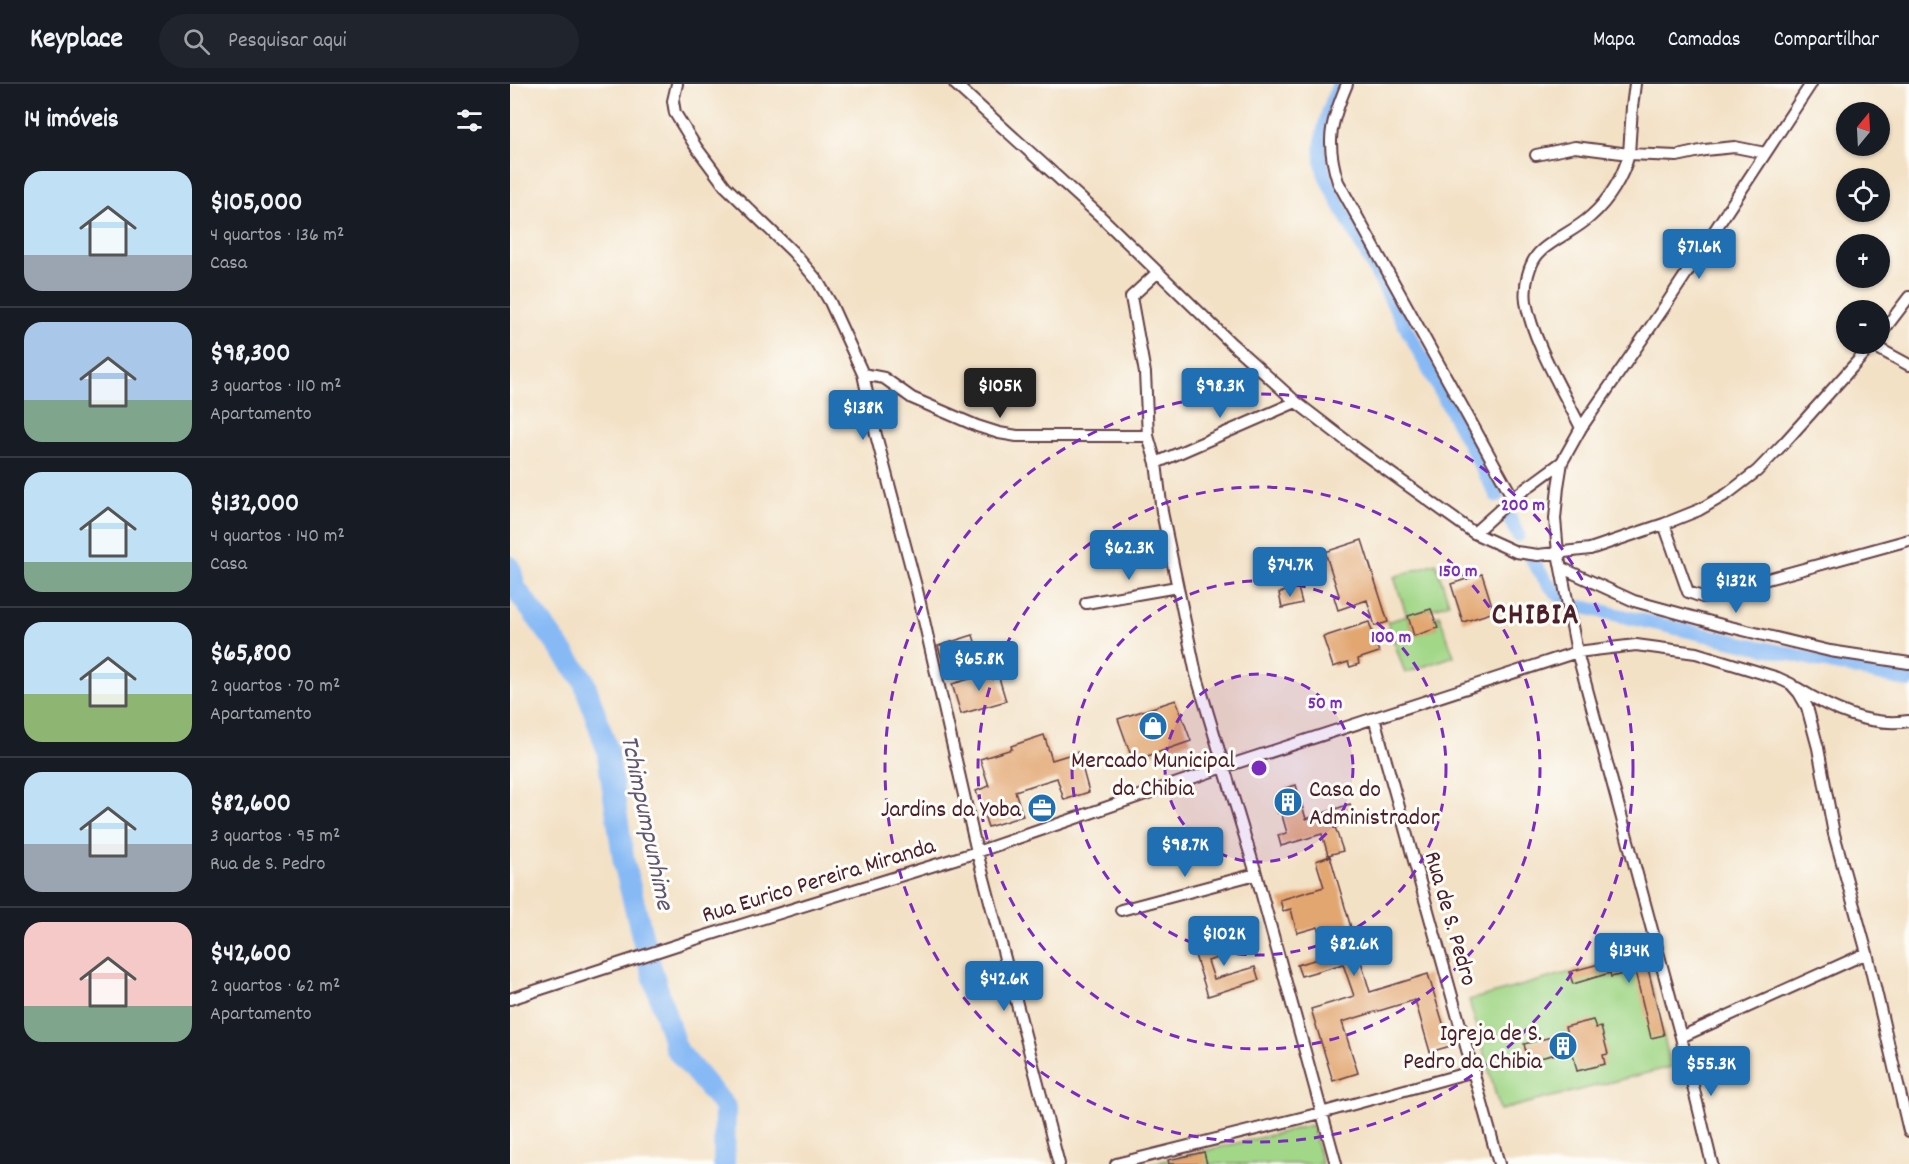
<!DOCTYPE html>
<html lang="pt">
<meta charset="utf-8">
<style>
:root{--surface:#171b24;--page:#20242c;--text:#f1f3f6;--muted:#9ea1a6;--line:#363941;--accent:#1f6fb2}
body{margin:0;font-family:Dekko,sans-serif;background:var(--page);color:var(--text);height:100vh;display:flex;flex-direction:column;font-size:22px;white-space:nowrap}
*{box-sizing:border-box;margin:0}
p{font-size:20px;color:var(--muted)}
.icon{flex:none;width:33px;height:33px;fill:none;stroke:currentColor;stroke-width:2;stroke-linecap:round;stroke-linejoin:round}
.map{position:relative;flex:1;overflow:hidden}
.details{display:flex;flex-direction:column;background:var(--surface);width:510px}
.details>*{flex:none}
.needle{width:39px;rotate:18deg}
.controls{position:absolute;left:1326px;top:18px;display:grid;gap:12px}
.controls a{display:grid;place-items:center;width:54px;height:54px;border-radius:50%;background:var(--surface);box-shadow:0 2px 4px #0004;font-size:30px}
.price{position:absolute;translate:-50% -51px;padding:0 14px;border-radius:6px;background:var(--accent);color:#fff;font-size:20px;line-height:39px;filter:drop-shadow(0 2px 3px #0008)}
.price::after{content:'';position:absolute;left:50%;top:36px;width:18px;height:14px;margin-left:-9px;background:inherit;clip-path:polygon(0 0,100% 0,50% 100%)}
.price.on{background:#222;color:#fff}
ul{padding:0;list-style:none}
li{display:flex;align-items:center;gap:18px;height:150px;padding:0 24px}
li+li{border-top:2px solid var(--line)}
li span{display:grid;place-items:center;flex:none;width:168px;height:120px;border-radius:18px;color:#555}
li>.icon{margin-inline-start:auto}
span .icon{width:72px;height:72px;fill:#fffc;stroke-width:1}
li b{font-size:26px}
h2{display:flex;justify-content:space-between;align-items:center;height:72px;padding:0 24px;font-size:26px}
header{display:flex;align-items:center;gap:36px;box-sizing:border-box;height:84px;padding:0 30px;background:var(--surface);border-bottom:2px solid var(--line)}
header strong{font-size:28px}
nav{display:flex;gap:33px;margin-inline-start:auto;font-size:21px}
.search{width:420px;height:54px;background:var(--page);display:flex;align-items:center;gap:15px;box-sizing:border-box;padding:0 21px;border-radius:33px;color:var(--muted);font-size:22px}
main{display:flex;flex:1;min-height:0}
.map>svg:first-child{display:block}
.green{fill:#a2d788;stroke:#767b5a;stroke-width:1.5}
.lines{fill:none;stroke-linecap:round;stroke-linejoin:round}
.canal{stroke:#87baf5;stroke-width:14}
.river{stroke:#87baf5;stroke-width:22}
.building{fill:#e2a671}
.street-casing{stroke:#633c42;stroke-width:14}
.street{stroke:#fff;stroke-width:10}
.ring{fill:none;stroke:#7b2cbf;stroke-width:3;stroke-dasharray:10 8}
.labels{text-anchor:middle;stroke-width:6;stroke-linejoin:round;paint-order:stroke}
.poi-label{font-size:24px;fill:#4a1f2b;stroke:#fdfcf7;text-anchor:end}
.street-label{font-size:24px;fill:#4a1f2b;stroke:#fdfcf7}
.water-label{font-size:26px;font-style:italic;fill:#5f5572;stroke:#fdfcf7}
.district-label{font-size:30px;font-weight:bold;letter-spacing:1.5px;fill:#4a1f2b;stroke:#fdfcf7}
.centre{fill:#7b2cbf;stroke:#fdfcf7;stroke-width:3}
.ring-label{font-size:18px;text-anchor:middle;font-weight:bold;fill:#7b2cbf;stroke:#fdfcf7;stroke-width:6;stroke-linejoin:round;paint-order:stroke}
</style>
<header>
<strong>Keyplace</strong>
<div class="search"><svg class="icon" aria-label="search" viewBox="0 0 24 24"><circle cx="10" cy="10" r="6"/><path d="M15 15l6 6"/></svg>Pesquisar aqui</div>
<nav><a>Mapa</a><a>Camadas</a><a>Compartilhar</a></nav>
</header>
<main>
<section class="details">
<h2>14 imóveis<svg class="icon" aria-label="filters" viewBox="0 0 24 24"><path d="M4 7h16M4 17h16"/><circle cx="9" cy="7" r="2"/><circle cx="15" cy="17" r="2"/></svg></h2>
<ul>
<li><span style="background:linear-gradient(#bfe0f5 70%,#9aa5b1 0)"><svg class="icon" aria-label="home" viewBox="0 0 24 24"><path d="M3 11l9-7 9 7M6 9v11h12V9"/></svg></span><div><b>$105,000</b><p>4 quartos · 136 m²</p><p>Casa</p></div></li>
<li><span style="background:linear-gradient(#a9c7e8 65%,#7fa58c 0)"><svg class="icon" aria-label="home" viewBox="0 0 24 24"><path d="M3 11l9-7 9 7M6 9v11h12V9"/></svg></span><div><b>$98,300</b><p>3 quartos · 110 m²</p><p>Apartamento</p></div></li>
<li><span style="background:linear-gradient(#bfe0f5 75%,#7fa58c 0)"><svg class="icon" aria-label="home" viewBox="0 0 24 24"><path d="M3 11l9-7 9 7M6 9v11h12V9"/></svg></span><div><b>$132,000</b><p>4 quartos · 140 m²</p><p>Casa</p></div></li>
<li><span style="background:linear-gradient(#bfe0f5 60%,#8fb573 0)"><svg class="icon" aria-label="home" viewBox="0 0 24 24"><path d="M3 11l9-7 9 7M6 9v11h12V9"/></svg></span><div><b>$65,800</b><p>2 quartos · 70 m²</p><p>Apartamento</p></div></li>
<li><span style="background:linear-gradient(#bfe0f5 60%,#9aa5b1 0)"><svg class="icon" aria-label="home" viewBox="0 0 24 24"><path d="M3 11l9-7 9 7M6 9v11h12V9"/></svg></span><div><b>$82,600</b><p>3 quartos · 95 m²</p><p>Rua de S. Pedro</p></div></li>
<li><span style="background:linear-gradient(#f6c9c9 70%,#7fa58c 0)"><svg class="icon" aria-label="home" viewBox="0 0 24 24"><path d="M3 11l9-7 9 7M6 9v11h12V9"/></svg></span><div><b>$42,600</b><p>2 quartos · 62 m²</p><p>Apartamento</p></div></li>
</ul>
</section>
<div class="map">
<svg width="1399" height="1080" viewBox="0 0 1399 1080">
<rect width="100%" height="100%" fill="#fdfcf7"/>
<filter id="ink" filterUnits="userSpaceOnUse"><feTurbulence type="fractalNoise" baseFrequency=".0167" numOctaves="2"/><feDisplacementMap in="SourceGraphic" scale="12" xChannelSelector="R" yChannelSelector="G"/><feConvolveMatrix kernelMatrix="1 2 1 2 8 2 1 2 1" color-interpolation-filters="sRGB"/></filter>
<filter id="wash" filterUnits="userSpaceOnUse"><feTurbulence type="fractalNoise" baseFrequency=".008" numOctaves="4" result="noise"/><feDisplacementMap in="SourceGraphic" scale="24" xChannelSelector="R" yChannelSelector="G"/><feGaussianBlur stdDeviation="1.35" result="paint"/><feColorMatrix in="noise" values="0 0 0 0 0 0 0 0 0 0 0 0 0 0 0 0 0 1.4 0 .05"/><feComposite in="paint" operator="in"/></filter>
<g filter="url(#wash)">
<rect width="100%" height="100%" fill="#f3e1c6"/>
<!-- green -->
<path class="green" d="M926 479 939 519 898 533 904 551 927 544 924 533 929 531 944 572 895 589 877 538 897 532 884 493Z
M1134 868 1161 983 990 1026 959 916Z
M802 1041 812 1080H641Z"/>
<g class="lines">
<!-- canal -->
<path class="canal" d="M829 0C818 27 806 59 814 88 817 97 822 106 826 114L987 412
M998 431 1008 451
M1021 473C1030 490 1040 505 1055 516
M1073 523 1399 597"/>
<!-- river -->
<path class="river" d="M0 483 5 504 73 595 97 665 114 779 137 871 166 965 215 1023 214 1080"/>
</g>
<g id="blocks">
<!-- building -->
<path class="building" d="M852 456 878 538 865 542 857 516 828 526 824 513 829 511 815 468Z
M972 490 984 528 953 538 941 500Z
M788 504 792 519 772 524 769 509Z
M921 525 928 544 904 552 898 532Z
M859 538 869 568 848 575 849 580 840 583 838 578 823 583 813 553Z
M463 551 469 571 434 582 428 562Z
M487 587 496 617 451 630 442 600Z
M666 616 681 657 623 677 608 635Z
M534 651 542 676 568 668 579 708 554 716 547 694 505 707 513 732 478 743 466 707 479 702 470 675 502 665 501 662Z
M786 701 796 735 840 720 845 736 825 743 833 767 818 771 812 750 771 762 768 751 777 749 771 728 768 729 765 718 767 717V711L777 708 776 704Z
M820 772 860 908 918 890 940 962 920 968 905 916 832 938 848 989 823 997 801 925 844 912 833 880 791 892 787 881 835 867 829 848 811 852 808 843 787 849 781 825 773 827 770 816 814 803 806 777Z
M735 852 738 864 698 877 704 895 745 883 749 896 698 912 684 868Z
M1134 868 1154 951 1141 954 1125 887 1101 893 1100 889 1063 900 1059 888Z
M1083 936 1086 944 1091 943 1098 970 1093 971 1095 980 1067 987 1062 966 1018 977 1014 960 1057 949 1055 943Z
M694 1068 697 1080H659L658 1076Z"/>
</g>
</g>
<g filter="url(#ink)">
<use href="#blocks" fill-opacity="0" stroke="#633c42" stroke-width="1.5"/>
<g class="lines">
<!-- street casing -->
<g class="street-casing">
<path id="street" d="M167 0 163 17 165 29 186 63 215 102 283 168 307 196 320 218 353 290 366 351 407 506 467 768 549 1080
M445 0 588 130 722 260 786 318 847 365 964 449 1006 468 1028 471 1080 465 1154 440 1189 426 1217 410 1247 387 1275 358 1363 260
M837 0C821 38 815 57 828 98L1003 414
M1125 0 1122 23 1119 70 1167 72 1195 66 1225 63 1255 69
M1301 0 1155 222 1071 344 1052 378 1048 403 1045 435 1048 469 1067 568 1171 953 1357 869
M1026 71 1065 63 1119 70C1113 93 1099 116 1081 132 1066 146 1047 153 1032 166 1018 178 1014 202 1016 218 1023 258 1053 307 1071 344
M648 188 621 213 635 289 638 352 646 379 652 428 686 590 745 786 826 1080
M1370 251 1399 213
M1362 261 1399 281
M353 290 374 294 402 314 467 342 489 349 507 352H638
M646 379 786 318
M1154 440 1178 508 1192 513 1399 456
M964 449 1003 414 1052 378
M1052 484 1124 517 1212 541 1320 567 1399 579
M576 519 667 503
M1287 604C1321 625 1358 643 1399 637
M864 634 989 1080
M611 826 746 790
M0 915 176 858 467 768 714 683 1067 568 1126 561 1186 569 1268 594 1281 600 1289 609 1297 623 1308 664 1324 750 1357 869 1399 1047
M1171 953 1202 1080
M606 1080 811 1029 964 987"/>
</g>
<!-- street -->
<use href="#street" class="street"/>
</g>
</g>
<!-- distance rings -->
<circle cx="749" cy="684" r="94" fill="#7b2cbf" fill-opacity=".12"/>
<g class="ring">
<circle cx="749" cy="684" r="94"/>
<circle cx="749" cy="684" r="187"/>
<circle cx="749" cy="684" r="281"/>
<circle cx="749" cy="684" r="374"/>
</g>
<!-- icons -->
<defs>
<g id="shop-disc" transform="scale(1.5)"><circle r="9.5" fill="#1f6fb2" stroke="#fdfcf7"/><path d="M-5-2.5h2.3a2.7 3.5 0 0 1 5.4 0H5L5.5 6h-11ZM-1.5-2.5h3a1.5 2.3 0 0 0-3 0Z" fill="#fff"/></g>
<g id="building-disc" transform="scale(1.5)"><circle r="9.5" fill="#1f6fb2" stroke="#fdfcf7"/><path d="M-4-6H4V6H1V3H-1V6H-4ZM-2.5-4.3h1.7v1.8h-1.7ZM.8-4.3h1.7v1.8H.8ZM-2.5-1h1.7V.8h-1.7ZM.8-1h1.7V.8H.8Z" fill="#fff"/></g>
<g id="office-disc" transform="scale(1.5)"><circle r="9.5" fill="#1f6fb2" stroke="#fdfcf7"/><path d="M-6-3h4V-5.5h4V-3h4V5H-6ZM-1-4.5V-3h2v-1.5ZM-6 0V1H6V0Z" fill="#fff"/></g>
</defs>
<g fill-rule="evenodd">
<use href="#shop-disc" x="643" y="642"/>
<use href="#building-disc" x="778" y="718"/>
<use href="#office-disc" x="532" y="724"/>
<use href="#building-disc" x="1053" y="962"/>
</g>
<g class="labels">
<!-- poi labels -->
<g class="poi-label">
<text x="643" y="683" text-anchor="middle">Mercado Municipal<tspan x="643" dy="28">da Chibia</tspan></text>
<text x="799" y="712" text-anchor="start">Casa do<tspan x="799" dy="28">Administrador</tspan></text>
<text x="511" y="732">Jardins da Yoba</text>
<text x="1032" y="956">Igreja de S.<tspan x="1032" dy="28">Pedro da Chibia</tspan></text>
</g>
<!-- street labels -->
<g class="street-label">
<text transform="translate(308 795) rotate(-17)" y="8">Rua Eurico Pereira Miranda</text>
<text transform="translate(942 834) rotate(74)" y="8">Rua de S. Pedro</text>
</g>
<!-- water labels -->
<g class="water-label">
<text transform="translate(139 738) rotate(78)" y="9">Tchimpumpunhime</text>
</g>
<!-- district labels -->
<g class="district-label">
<text x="1026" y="539">CHIBIA</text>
</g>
</g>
<circle cx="749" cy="684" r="9" class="centre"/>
<g class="ring-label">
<text x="1013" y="426">200 m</text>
<text x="948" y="492">150 m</text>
<text x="881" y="558">100 m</text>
<text x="815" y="624">50 m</text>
</g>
</svg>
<div class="controls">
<a><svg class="needle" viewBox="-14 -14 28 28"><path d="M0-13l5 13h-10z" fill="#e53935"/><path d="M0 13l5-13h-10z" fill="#9ea1a6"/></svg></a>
<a><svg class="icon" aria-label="locate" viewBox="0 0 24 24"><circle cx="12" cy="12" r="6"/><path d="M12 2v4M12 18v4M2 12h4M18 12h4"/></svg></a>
<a>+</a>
<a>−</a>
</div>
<b class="price" style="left:1189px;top:196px">$71.6K</b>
<b class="price on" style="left:490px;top:335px">$105K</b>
<b class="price" style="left:710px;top:335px">$98.3K</b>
<b class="price" style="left:353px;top:357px">$138K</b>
<b class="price" style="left:619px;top:497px">$62.3K</b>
<b class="price" style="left:780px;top:514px">$74.7K</b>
<b class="price" style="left:1226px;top:530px">$132K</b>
<b class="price" style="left:469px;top:608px">$65.8K</b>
<b class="price" style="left:675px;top:794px">$98.7K</b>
<b class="price" style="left:714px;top:883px">$102K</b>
<b class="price" style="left:844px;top:893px">$82.6K</b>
<b class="price" style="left:1119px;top:900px">$134K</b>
<b class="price" style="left:494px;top:928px">$42.6K</b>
<b class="price" style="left:1201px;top:1013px">$55.3K</b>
</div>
</main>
